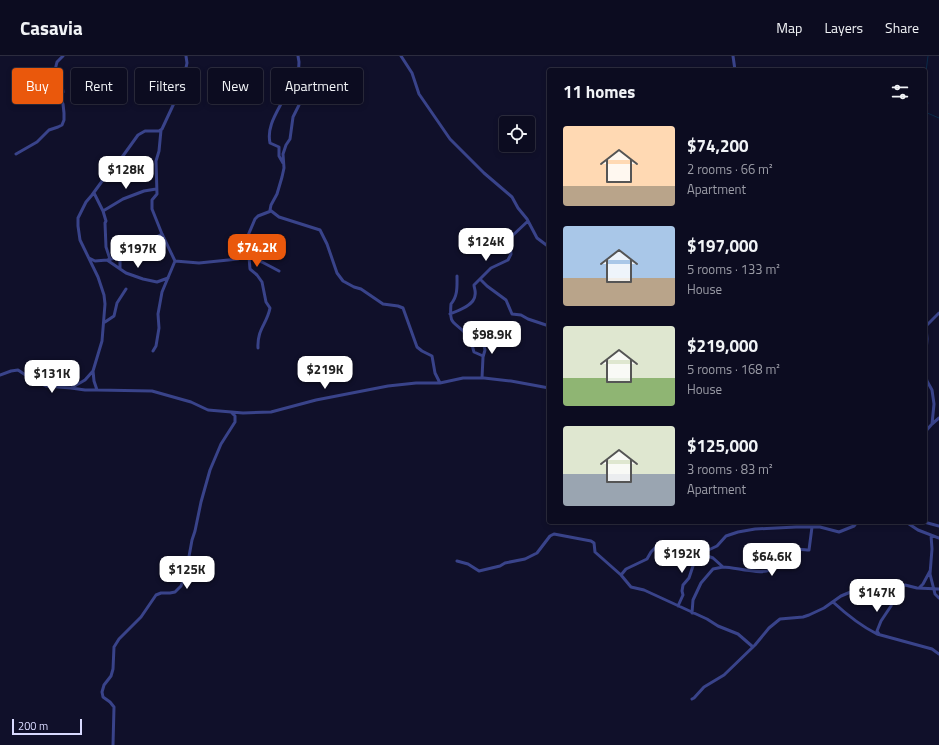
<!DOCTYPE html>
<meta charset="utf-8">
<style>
:root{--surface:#0c0c20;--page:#1a1a2d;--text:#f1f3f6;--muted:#9a9ba5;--line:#2c2c3e;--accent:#ea580c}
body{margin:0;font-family:"Titillium Web",sans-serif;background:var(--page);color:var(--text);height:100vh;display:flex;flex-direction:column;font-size:15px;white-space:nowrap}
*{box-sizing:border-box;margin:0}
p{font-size:13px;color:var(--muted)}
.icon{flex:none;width:22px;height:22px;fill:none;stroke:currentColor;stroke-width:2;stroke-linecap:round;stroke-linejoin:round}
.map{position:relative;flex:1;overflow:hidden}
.drawer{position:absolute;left:547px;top:12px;width:380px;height:456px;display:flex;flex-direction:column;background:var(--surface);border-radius:4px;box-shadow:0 2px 6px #0003,0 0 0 1px var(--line)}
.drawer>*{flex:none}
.guide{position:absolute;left:12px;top:12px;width:380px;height:36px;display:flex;gap:8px}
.buttons{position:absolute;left:499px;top:60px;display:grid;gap:8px}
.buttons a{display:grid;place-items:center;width:36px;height:36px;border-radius:4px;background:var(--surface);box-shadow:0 2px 6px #0003,0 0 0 1px var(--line);font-size:20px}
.scale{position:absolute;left:12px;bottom:10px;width:70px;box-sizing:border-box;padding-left:4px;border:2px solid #d9daff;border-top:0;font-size:11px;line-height:14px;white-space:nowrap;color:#d9daff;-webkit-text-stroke:3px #10102a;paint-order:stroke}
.price{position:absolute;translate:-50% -34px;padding:0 9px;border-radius:8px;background:#fff;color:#222;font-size:13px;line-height:26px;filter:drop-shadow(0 1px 2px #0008)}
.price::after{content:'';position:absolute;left:50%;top:24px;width:12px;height:9px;margin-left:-6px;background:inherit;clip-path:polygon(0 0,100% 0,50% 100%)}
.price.active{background:var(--accent);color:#fff}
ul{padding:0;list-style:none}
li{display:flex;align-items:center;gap:12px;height:100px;padding:0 16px}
li span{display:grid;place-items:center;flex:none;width:112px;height:80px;border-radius:4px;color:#555}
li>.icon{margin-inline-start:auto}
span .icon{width:48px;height:48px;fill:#fffc;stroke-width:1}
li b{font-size:17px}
h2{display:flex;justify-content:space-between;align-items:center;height:48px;padding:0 16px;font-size:17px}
.pill{padding:0 14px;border-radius:4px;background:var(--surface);box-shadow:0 2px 6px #0003,0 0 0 1px var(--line);font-size:14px;line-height:36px}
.pill.active{background:var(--accent);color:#fff}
header{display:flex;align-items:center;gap:24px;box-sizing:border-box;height:56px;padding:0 20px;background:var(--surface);border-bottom:1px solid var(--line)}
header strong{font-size:19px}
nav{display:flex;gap:22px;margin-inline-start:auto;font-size:14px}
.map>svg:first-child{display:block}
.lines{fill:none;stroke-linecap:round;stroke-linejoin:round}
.stream{stroke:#092b4a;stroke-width:1}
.minor{stroke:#39438a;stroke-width:3}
</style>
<header>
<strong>Casavia</strong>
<nav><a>Map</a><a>Layers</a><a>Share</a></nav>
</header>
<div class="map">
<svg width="939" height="689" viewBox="0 0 939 689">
<rect width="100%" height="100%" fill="#10102a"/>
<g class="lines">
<!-- stream -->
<path class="stream" d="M925 24 928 0
M925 41 928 47 925 56 939 62"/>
<!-- minor -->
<path class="minor" d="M186 0 187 7 182 30 162 73 159 75H145L138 79 120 104 108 117 92 139 86 146 78 162V170L80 184 98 221 104 239 105 248 102 285 93 315 94 325 97 334 152 335 191 346 208 354 243 357 271 356 316 344 388 330 416 327H440L463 322H484L511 325 549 332
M298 0 299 6 298 24 301 40 299 49 293 61 290 83 286 89 283 98 284 112 282 121 277 138 271 149 270 154 279 161 320 174 327 188 337 217 343 225 354 231 361 233 383 248 398 250 403 252 417 291 422 295 432 300 435 317 440 327
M401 0 412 17 419 38 450 83 484 117 512 141 518 152 527 163 537 182 549 191
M733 0 735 14
M16 98 37 86 49 74 58 71 62 69 64 64V57L63 48 60 41 63 36 62 29 55 14 57 6 63 0
M283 107 279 100V91L270 87C267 73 274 61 281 48 282 46 284 42 286 40 290 36 296 40 301 36
M94 137 103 155 106 165 105 167 106 191 110 203
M103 155 123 143 144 135 156 133
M240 198 262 206 279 215
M249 201 250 213 257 219 262 226 266 246 270 252C267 268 257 273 258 292
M89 202 95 205 107 204 129 199 149 185 162 178
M107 204 126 217 143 223 157 226 168 222
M175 205 199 207 238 203 255 163 258 160 271 155
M120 212V201
M457 220C457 230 458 240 451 248 449 271 454 264 467 279 472 284 472 290 474 296L483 300
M480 223 487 230 506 244 512 258 521 259 528 263 549 270
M450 258C458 255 475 249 475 239 476 235 474 232 474 229L491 212 508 204 511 198 510 188 512 180 528 165
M105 266 114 260 117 247 126 233
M153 295 156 290 159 272 158 258 162 236 175 205 162 178 152 153V144L157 138 156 105 159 95 161 74
M925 310 927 283 926 270 939 257
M925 318 927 325 932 334 934 348 932 368 925 376
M0 319 11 315 18 314 33 324 46 330 71 332 85 324 93 315
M482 322 483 301 485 294 483 286V276
M71 332 85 334H97
M932 368 939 362
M906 466 918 474 939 482
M924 466 939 470
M931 479 932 493 930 518 935 538 939 542
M702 498 713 502 723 511C735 511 759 519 770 514 781 509 784 496 797 494 801 493 805 494 809 494L812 471
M457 505 468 508 479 515 500 510 505 507 525 503 537 497 550 480 554 478 591 485 594 487 595 496 621 519 631 531 644 534 707 563 718 570 738 578 753 591
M621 519 626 513 647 503 651 496 660 487 666 490 672 491 684 498H700L717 490 726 480 738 476 755 473 796 471H820L839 476 854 470 857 466
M919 532 923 528 930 515
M833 546C846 558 861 570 877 578L932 593 939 598
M678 550 683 539 682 535 683 529 689 522 696 501 700 498
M692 557 693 544 701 527 713 513 723 511
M879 578 877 575 881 565 891 550 896 533
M692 643 694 642 704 631 724 619 755 589 769 572 780 563 803 561 809 559 824 552 841 540 865 530 896 533 905 529 917 532 939 533
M113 689 114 651 110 646 103 641 102 636 104 629 111 620 113 613 114 591 119 583 141 561 156 539 161 537H170L175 536 181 530 186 517 192 484 195 475 201 446 210 414 221 388 235 366V360L231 356"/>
</g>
</svg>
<div class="buttons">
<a><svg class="icon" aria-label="locate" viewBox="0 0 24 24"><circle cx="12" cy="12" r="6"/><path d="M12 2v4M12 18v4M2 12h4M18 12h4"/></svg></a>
</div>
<div class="scale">200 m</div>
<b class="price" style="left:126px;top:134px">$128K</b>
<b class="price" style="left:486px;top:206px">$124K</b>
<b class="price active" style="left:257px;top:212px">$74.2K</b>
<b class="price" style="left:138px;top:213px">$197K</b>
<b class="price" style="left:492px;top:299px">$98.9K</b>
<b class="price" style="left:325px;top:334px">$219K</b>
<b class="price" style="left:52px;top:338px">$131K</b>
<b class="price" style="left:682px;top:518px">$192K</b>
<b class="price" style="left:772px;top:521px">$64.6K</b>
<b class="price" style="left:187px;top:534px">$125K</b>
<b class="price" style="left:877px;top:557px">$147K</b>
<div class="guide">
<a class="pill active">Buy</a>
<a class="pill">Rent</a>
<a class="pill">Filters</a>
<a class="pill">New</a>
<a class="pill">Apartment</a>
</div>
<section class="drawer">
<h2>11 homes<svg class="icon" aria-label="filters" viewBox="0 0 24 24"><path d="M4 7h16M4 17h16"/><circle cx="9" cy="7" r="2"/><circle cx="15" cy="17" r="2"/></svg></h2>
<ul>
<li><span style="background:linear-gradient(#ffd9b3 75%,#b9a48a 0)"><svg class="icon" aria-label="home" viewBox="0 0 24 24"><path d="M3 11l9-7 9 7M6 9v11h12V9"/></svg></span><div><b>$74,200</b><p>2 rooms · 66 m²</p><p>Apartment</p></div></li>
<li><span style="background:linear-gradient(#a9c7e8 65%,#b9a48a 0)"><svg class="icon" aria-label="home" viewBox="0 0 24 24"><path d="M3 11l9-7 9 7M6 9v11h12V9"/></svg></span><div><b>$197,000</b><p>5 rooms · 133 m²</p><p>House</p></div></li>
<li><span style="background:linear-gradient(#dfe7d0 65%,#8fb573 0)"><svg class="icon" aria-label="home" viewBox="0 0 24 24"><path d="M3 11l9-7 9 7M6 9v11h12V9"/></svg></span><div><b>$219,000</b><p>5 rooms · 168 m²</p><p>House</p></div></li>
<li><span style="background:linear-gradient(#dfe7d0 60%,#9aa5b1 0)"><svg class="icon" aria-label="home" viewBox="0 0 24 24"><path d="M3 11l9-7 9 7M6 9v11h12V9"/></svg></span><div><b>$125,000</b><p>3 rooms · 83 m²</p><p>Apartment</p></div></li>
</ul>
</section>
</div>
